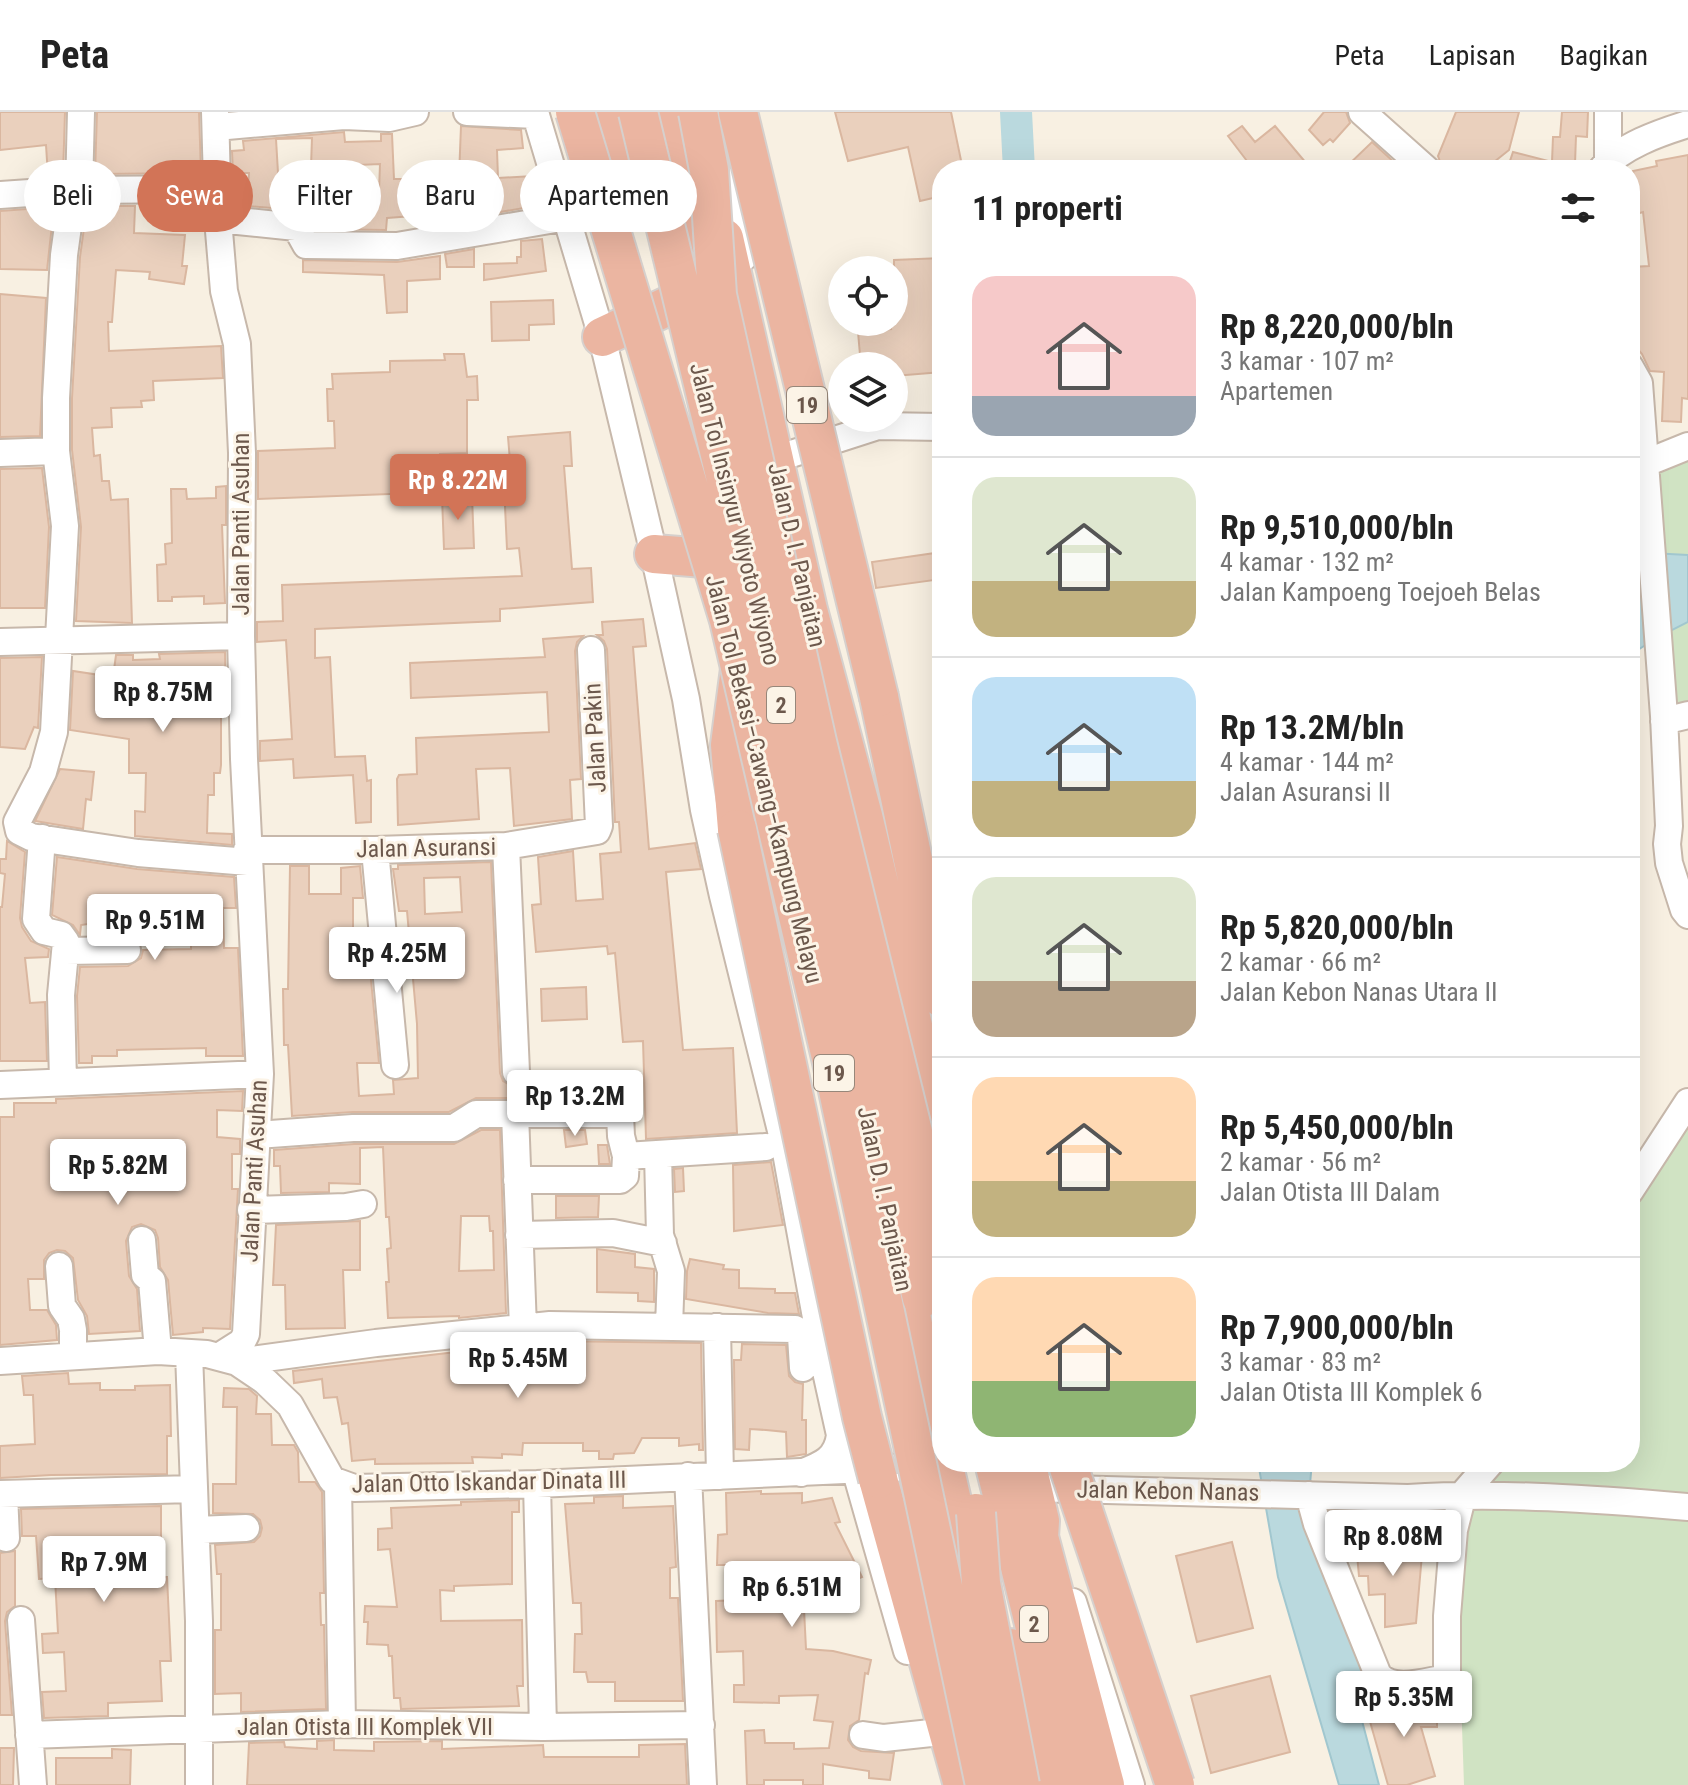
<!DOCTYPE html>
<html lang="id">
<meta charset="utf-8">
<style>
:root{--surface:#fff;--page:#f2f2f2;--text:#222;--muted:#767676;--line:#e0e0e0;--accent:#d27457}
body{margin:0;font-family:"Roboto Condensed",sans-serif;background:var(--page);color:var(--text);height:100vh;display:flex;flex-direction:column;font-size:30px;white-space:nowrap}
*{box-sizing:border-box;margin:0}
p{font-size:26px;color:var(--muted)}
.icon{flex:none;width:44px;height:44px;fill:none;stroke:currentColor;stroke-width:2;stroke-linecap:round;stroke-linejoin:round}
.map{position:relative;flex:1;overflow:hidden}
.panel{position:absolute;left:932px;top:48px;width:708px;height:1312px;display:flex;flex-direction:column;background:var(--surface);border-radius:32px;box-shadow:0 8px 32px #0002}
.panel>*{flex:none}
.hud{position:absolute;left:24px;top:48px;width:760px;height:72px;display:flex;gap:16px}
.tools{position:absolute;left:828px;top:144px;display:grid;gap:16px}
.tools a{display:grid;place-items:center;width:80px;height:80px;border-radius:50%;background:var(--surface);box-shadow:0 8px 32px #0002;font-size:40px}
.price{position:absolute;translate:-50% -68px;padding:0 18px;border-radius:8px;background:#fff;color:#222;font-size:26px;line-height:52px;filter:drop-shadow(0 2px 4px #0008)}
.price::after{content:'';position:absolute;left:50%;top:48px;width:24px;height:18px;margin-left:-12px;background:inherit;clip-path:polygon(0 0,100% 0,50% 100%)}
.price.on{background:var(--accent);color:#fff}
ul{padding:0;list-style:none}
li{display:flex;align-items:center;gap:24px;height:200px;padding:0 40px}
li+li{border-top:2px solid var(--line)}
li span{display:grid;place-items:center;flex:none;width:224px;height:160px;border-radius:24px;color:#555}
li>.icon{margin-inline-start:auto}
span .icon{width:96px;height:96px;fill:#fffc;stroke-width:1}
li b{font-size:34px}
h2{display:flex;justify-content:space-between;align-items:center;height:96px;padding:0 40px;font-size:34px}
.pill{padding:0 28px;border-radius:36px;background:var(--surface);box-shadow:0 8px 32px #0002;font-size:28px;line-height:72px}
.pill.on{background:var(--accent);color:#fff}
header{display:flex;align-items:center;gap:48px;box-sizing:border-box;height:112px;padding:0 40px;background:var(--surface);border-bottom:2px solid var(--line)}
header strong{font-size:38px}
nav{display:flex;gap:44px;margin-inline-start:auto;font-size:28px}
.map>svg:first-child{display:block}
.green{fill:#d0e3c3}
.water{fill:#bad9de;stroke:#a1c7cf;stroke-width:2}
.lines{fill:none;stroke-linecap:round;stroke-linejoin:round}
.river{stroke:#bad9de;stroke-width:32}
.building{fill:#ead0bd;stroke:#dab7a0;stroke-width:2;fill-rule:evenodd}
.minor-casing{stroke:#c7b8ab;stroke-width:30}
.highway-casing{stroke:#d6d0cd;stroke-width:42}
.minor{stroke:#fff;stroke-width:26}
.highway{stroke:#ebb5a1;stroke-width:38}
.highway-bridge-casing{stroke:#d6d0cd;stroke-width:42;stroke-linecap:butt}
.highway-bridge{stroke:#ebb5a1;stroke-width:38}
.labels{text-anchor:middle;stroke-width:6;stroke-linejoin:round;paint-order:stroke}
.shield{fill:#fcf4e7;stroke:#97877a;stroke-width:2}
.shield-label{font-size:22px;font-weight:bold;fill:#6c584c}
.street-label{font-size:24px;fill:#6c584c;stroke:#fcf4e7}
</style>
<header>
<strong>Peta</strong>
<nav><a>Peta</a><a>Lapisan</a><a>Bagikan</a></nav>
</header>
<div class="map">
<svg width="1688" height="1673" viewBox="0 0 1688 1673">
<rect width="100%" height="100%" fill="#f8f0e2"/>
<!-- green -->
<path class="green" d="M1688 334V603L1664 609 1646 351Z
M1688 993V1673H1464L1458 1498 1462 1408 1492 1350H1630V1080Z"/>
<!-- water -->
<path class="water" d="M1651 441 1688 443V510L1658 525 1630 543V448Z
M1258 1350H1312L1309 1383 1374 1555 1361 1605 1379 1673H1339L1278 1465Z"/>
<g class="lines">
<!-- river -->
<path class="river" d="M1016 0 1019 58"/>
</g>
<!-- building -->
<path class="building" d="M0 0H65L63 63 48 64 46 33 0 38Z
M97 0H199L201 61 95 62Z
M835 0H951L963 58H942V84L920 89 908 35 848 49Z
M1324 0H1346L1350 11 1333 30 1330 27 1323 33 1309 18Z
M1456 0H1519L1509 38 1484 58H1472L1462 53 1457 58H1443L1438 44Z
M1562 0H1588L1587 25 1576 24 1575 52 1559 51 1564 53V58H1507L1513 40 1552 50 1553 25H1560Z
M461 14 521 18 523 36 497 38 498 66 533 64 534 84 523 85 524 96 441 110 440 102 387 106 386 118 315 117 307 104V99L247 94 249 61H233L232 39 244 38 243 29 344 20 345 30 381 29V22H392L394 67H405V70L459 65ZM312 26 311 55 380 52 379 80H355V89L323 88V58H305V62L278 61 276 27Z
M1242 14 1255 30 1275 14 1312 58H1236L1247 49 1228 24Z
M1372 30 1396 52 1391 58H1343Z
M1688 43V287L1682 286 1681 310 1662 309 1664 260 1650 259 1642 242 1630 228V190L1634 189 1631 155 1649 154 1643 100 1630 104V70L1635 69 1633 59 1657 54 1656 49Z
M179 93H202V112L179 113Z
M87 94H135L134 121 185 123 182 154H187L184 172 149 167 150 160 116 158 112 210H108L109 239 221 234 223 266 153 269 154 288 141 289 142 295 111 296 112 315 92 316 94 344 100 343 102 369H109L111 388 128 387 132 511 76 509 81 415 72 338V286L80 145Z
M54 95 47 158 0 157V99Z
M542 127 546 159 484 168V152L517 151V145H521V129Z
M474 137V155H447L445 142Z
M440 144V167L407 169V200L387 201 384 163 303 160V148L397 150Z
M942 146V260L894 264V254H861L858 220 891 217 890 210H894V148Z
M0 182 46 186 40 324 0 325Z
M553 188 554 212 529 213V228L492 229 491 190Z
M444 242H464L467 265 477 264 478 288H467V341L440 342 442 380 258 387V339L335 336 334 309H328L327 277H333L332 262 390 260V249L445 248Z
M570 320 572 354H564L572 457 591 456 593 490 500 497V509L315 517V546L330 545 335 645 365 644 367 669 371 668V710L356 711 353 663 294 666 293 647 260 649V629L292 627 286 528 257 530V510L283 509 282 473 522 464 519 436 507 437 504 373H512L508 325Z
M42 356 49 415 45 496H0V357Z
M226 374V413H222L225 491 204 492V484L172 485V489H158L157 453 166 452 165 432 172 431 171 377H186L187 387 216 386V375Z
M472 384 474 436 444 437 442 385Z
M942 440V467L876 476 872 450Z
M643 507 646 534 633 535 649 737 695 731 701 757 666 760 683 938 733 936 737 1021 646 1027 643 929 623 930 615 841 608 842 607 834 536 840 532 793 541 792 538 745 573 739 576 789 603 787 600 742 621 740 619 710H615L607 537 604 529 597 523H603L602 510Z
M583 524 577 530 575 539 581 667 570 668 572 707 514 714 510 656 476 657 479 707 398 713 397 667 399 663 417 662 416 626 549 620 547 580 411 586 410 551 545 545 543 527Z
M225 540 226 585H221V653L220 661H214V683H208L207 721 232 722V733L135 724V699L145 700 146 661H129V627L70 618 73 559 113 565 116 543H133V548L160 547 159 542Z
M42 545 38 616 34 615 25 637 0 635V546Z
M60 657 94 660 91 688 86 687 83 717 35 709Z
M7 729 25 740 20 806 22 815 31 829 49 837 48 845 25 846 30 891 45 890 47 949H0V795H2L5 762 0 761V747H6Z
M57 745 137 757 234 765 236 796H223L224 836H238L243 944H206V936L117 938V944H92V951H79L77 884 80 855 128 854 141 846 143 838 191 837V813L94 811 81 813 80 823 73 813 52 803Z
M491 750 500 961 503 969 516 976 525 973 532 960H550V981H554V986H476L449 1000H353L292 1004 288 933H284L283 877H288L290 754H309V782H341V756L360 754 363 786H353V816H366L379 951H357L359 984 394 982 393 968 418 966 417 912 407 799H399L393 757H398V753ZM460 765 462 800 425 802 424 766Z
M586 875 587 907 542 909 541 877Z
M243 979 242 999 217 998V1025L240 1027V1042H232V1077H238L230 1217 203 1216V1220L173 1223 168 1168 160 1155 158 1126 155 1118 141 1112 132 1115 126 1129 129 1164 137 1177 140 1219 89 1222 87 1204 78 1188 73 1146 65 1139 57 1138 49 1141 44 1148V1167H28L30 1198H47L56 1213 57 1228 0 1233V1005H14V991H56V987Z
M481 1018H500L506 1201 459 1206V1204L388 1206 386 1170H389L387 1137 391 1136 389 1105H386L383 1035 360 1036V1072L329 1071V1080L281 1081 280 1054H274V1038L354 1032H454ZM461 1104H489L490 1119H493L494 1158 459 1159Z
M564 1018H585L587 1032 566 1035Z
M598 1033H607L610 1052H599Z
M771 1050 783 1113 734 1119 733 1053Z
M683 1056 684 1079 675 1080 674 1057Z
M556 1084H599L598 1105 556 1106Z
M360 1109V1158H343L345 1216 286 1217 285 1173H273L276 1113Z
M597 1137 635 1142V1155L654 1157V1190L638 1189V1181L597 1180Z
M690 1147 724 1153 723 1157 739 1158V1176L775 1177V1181H795L799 1202 768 1201 686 1187 687 1159Z
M551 1229 701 1231 703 1338H699V1332L679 1334V1326H642L634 1341 614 1342 613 1347H599V1339H583V1331H523L522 1343 502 1342V1346L472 1345 473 1351 375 1352V1347L352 1349 348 1311 342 1312 337 1285 324 1286 322 1267 294 1271 293 1259Z
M742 1232 786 1233 789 1264 795 1270 803 1272 802 1308H806V1342L787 1345 786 1320 766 1318 750 1317 749 1338 735 1337 734 1248H741Z
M68 1261 69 1272 100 1271V1278H135V1274L170 1273 171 1324H167V1362L51 1363 0 1366V1334L35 1332 33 1283H24L22 1264Z
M224 1276 249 1277 257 1284 256 1302H271L272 1333H294L298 1340 299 1370H315L322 1380 324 1481H320L321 1513H324L326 1597 241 1600V1581L215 1582V1518H221V1462H217L215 1433 254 1430 260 1424 262 1416 260 1408 253 1402 213 1401V1372H236L237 1295H223Z
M761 1379V1382L802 1381V1391L832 1386 840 1410 835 1411 862 1465 855 1468 853 1500 804 1497 806 1537 833 1539 871 1548 868 1562 865 1561 859 1608 850 1614 848 1628 853 1635 861 1639 894 1641 890 1668 869 1666V1659L823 1652V1673H803V1668H764V1673H747L745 1619 764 1618 765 1631H794V1637L829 1636 833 1610 814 1608 818 1583 779 1584V1591L734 1590V1573H744L743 1539 717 1540 716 1489 740 1488V1453H717L718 1423 727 1422 726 1381Z
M623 1384V1396L673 1394 676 1455 670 1456V1486H678L683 1589H615V1570H588L586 1560H574L575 1522H582L581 1491H573L565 1392 594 1391V1385Z
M519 1388V1400H512V1472L454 1474V1479L440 1478 441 1509 522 1508 523 1574H517L519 1594 401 1597 400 1586H394L392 1544H389L388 1533 367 1532 368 1510H364L365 1494 397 1495 390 1437 378 1438V1417L392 1416 391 1396 461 1393V1390Z
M161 1394V1465H167L171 1549H160L162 1589 108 1591V1604L44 1606 42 1580 66 1579 64 1540 43 1541 42 1522 58 1521 55 1466 39 1467 36 1424H22L21 1397ZM70 1432H121V1467L72 1469Z
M1232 1430 1253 1516 1197 1530 1176 1444Z
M1423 1431 1416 1511 1385 1515V1482L1369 1483 1368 1464H1359L1356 1432Z
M15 1439V1494L7 1500 5 1509 12 1603H0V1441Z
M1270 1564 1290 1640 1211 1661 1191 1584Z
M1437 1584V1615H1421L1435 1664 1407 1673H1388L1367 1599 1398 1588Z
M334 1628V1638L374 1639V1630L442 1629V1637L543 1633 544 1645H639V1633L685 1632 687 1673H247L249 1631 284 1630 285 1635 317 1637V1629Z
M0 1636H14L13 1673H0Z
M112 1637 131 1638 130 1673H56V1646H112Z"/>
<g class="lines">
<!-- minor casing -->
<g class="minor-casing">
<path id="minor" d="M215 0 218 107 224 179 237 232 242 341 241 524 244 647 260 962 246 1222 242 1230 220 1244
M467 0 536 3
M535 0 602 225 654 442 686 587 704 698 723 784 785 1035 825 1255 840 1323C837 1347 822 1353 801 1361
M1362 0 1427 58
M1608 0V49
M216 15 344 4 389 6 415 0
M722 47 744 145
M1601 58C1621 34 1659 21 1688 12
M73 78 64 143 56 286V339L65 414 54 620 43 660 17 710 19 719 31 725 138 741 248 750
M79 79 81 0
M0 83 73 78 218 77
M218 107 296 115 306 133 397 134 567 105
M1630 255 1639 271 1664 604 1669 714 1667 732 1669 751 1684 798 1688 803
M0 341 56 339
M788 343 878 314 942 315
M1646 351 1688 334
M0 530 241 524
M1664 609 1688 603
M42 726 36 807 44 819 61 823 66 830 61 883 63 970
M506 734 516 960
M247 738H375L506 734 597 719 599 714 591 538
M375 738 395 953
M66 839 127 838
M0 973 260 962
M515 1001 523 1216
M257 1023 353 1016H454L476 1002H620L621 1024 626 1044 766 1035
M658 1042 660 1123 671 1159 669 1215
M517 1068H620L625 1064 626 1044
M1630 1079 1688 990
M251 1098 346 1095 363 1092
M519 1123 613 1121 663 1131
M142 1128 145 1163 152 1169 158 1239
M59 1154 62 1194 71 1207 73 1218V1244
M717 1215 720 1364
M189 1241 199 1509V1673
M0 1249 158 1239 207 1242 237 1250 265 1269 290 1293 332 1368 354 1376 537 1372 933 1354
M237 1250 376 1231 550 1213 795 1217 801 1224 803 1256
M852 1346 907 1539
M688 1364 703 1673
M338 1372 342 1612
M537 1372 543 1615
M1032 1376 1408 1386C1502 1380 1595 1387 1688 1395
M0 1382 194 1377
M4 1382 6 1426
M1309 1383 1317 1412 1378 1563C1394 1581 1426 1569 1447 1566V1504L1454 1418 1463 1382 1491 1350
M196 1418 246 1416
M1073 1490 1131 1673
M21 1508 33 1673
M29 1623 342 1612 543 1615 701 1613
M863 1623 884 1626 931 1621"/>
</g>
<!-- highway casing -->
<g class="highway-casing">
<path id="highway" d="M616 0 637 70
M670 0 704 137
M724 126 808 498 863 704 915 922 942 1025
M602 225 668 194
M654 442 730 448
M879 585 942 886
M737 717 730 633 740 557
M899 1148 942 1346
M943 1350 971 1471
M994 1350 1074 1673
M1026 1350 1040 1409 1039 1425 1105 1673
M878 1367 963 1673
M1010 1536 1045 1673"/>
</g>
<!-- minor -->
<use href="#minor" class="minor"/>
<!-- highway -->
<use href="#highway" class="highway"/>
<!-- highway-bridge casing -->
<g class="highway-bridge-casing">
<path id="highway-bridge" d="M575 0 729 508 832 950 985 1673
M638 0 922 1186
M698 0 709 58 717 183 817 630 942 1138
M738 0 879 585
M737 717 862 1305 878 1367
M1067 1350 1175 1673
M976 1401 981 1471 1020 1673"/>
</g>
<!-- highway-bridge -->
<use href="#highway-bridge" class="highway-bridge"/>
</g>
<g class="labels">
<!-- shield labels -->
<g class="shield">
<rect x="787" y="275" width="40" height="36" rx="6"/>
<rect x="767" y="575" width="28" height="36" rx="6"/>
<rect x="814" y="943" width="40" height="36" rx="6"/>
<rect x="1020" y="1494" width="28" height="36" rx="6"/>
</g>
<g class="shield-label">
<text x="807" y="301">19</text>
<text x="781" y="601">2</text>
<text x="834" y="969">19</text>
<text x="1034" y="1520">2</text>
</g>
<!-- street labels -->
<g class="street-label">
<text transform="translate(735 402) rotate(76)" y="8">Jalan Tol Insinyur Wiyoto Wiyono</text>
<text transform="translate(241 412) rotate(-90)" y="8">Jalan Panti Asuhan</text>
<text transform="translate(797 443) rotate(77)" y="8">Jalan D. I. Panjaitan</text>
<text transform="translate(595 626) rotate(-93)" y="8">Jalan Pakin</text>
<text transform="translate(764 667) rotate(76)" y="8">Jalan Tol Bekasi–Cawang–Kampung Melayu</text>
<text transform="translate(426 736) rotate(-1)" y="8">Jalan Asuransi</text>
<text transform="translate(254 1059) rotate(-87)" y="8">Jalan Panti Asuhan</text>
<text transform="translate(885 1087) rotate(78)" y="8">Jalan D. I. Panjaitan</text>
<text transform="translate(489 1370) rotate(-1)" y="8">Jalan Otto Iskandar Dinata III</text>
<text transform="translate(1168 1379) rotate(1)" y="8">Jalan Kebon Nanas</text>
<text x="365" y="1623">Jalan Otista III Komplek VII</text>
</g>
</g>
</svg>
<div class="tools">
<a><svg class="icon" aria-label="locate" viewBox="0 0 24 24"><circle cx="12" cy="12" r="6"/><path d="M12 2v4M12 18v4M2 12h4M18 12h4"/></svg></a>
<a><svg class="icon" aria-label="layers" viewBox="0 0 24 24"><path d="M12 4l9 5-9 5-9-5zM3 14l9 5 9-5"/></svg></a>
</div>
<b class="price on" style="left:458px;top:410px">Rp 8.22M</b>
<b class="price" style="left:163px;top:622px">Rp 8.75M</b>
<b class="price" style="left:155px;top:850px">Rp 9.51M</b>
<b class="price" style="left:397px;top:883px">Rp 4.25M</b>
<b class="price" style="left:575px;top:1026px">Rp 13.2M</b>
<b class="price" style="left:118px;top:1095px">Rp 5.82M</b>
<b class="price" style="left:518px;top:1288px">Rp 5.45M</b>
<b class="price" style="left:1393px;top:1466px">Rp 8.08M</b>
<b class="price" style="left:104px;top:1492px">Rp 7.9M</b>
<b class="price" style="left:792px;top:1517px">Rp 6.51M</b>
<b class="price" style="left:1404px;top:1627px">Rp 5.35M</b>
<div class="hud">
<a class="pill">Beli</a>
<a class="pill on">Sewa</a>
<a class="pill">Filter</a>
<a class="pill">Baru</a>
<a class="pill">Apartemen</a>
</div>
<section class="panel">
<h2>11 properti<svg class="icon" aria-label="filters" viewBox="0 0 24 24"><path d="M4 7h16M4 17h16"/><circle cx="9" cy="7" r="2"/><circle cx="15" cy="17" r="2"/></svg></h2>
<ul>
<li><span style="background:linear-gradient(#f6c9c9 75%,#9aa5b1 0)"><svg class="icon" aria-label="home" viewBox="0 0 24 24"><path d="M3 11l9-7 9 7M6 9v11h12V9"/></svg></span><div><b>Rp 8,220,000/bln</b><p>3 kamar · 107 m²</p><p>Apartemen</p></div></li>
<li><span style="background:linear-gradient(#dfe7d0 65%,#c2b280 0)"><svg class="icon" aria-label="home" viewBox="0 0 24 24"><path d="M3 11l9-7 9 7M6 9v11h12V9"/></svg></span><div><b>Rp 9,510,000/bln</b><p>4 kamar · 132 m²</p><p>Jalan Kampoeng Toejoeh Belas</p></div></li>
<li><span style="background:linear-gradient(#bfe0f5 65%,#c2b280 0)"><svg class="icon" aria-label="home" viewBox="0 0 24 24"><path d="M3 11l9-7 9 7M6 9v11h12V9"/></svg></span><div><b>Rp 13.2M/bln</b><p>4 kamar · 144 m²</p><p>Jalan Asuransi II</p></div></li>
<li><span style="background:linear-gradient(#dfe7d0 65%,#b9a48a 0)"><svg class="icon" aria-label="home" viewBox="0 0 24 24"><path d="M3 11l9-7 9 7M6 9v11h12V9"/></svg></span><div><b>Rp 5,820,000/bln</b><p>2 kamar · 66 m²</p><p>Jalan Kebon Nanas Utara II</p></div></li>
<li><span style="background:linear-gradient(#ffd9b3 65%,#c2b280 0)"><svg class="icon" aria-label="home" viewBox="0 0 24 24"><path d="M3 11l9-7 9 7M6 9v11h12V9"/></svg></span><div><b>Rp 5,450,000/bln</b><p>2 kamar · 56 m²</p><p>Jalan Otista III Dalam</p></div></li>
<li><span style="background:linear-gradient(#ffd9b3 65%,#8fb573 0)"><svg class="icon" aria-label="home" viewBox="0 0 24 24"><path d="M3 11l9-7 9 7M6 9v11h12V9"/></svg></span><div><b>Rp 7,900,000/bln</b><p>3 kamar · 83 m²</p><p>Jalan Otista III Komplek 6</p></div></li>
</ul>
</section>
</div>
